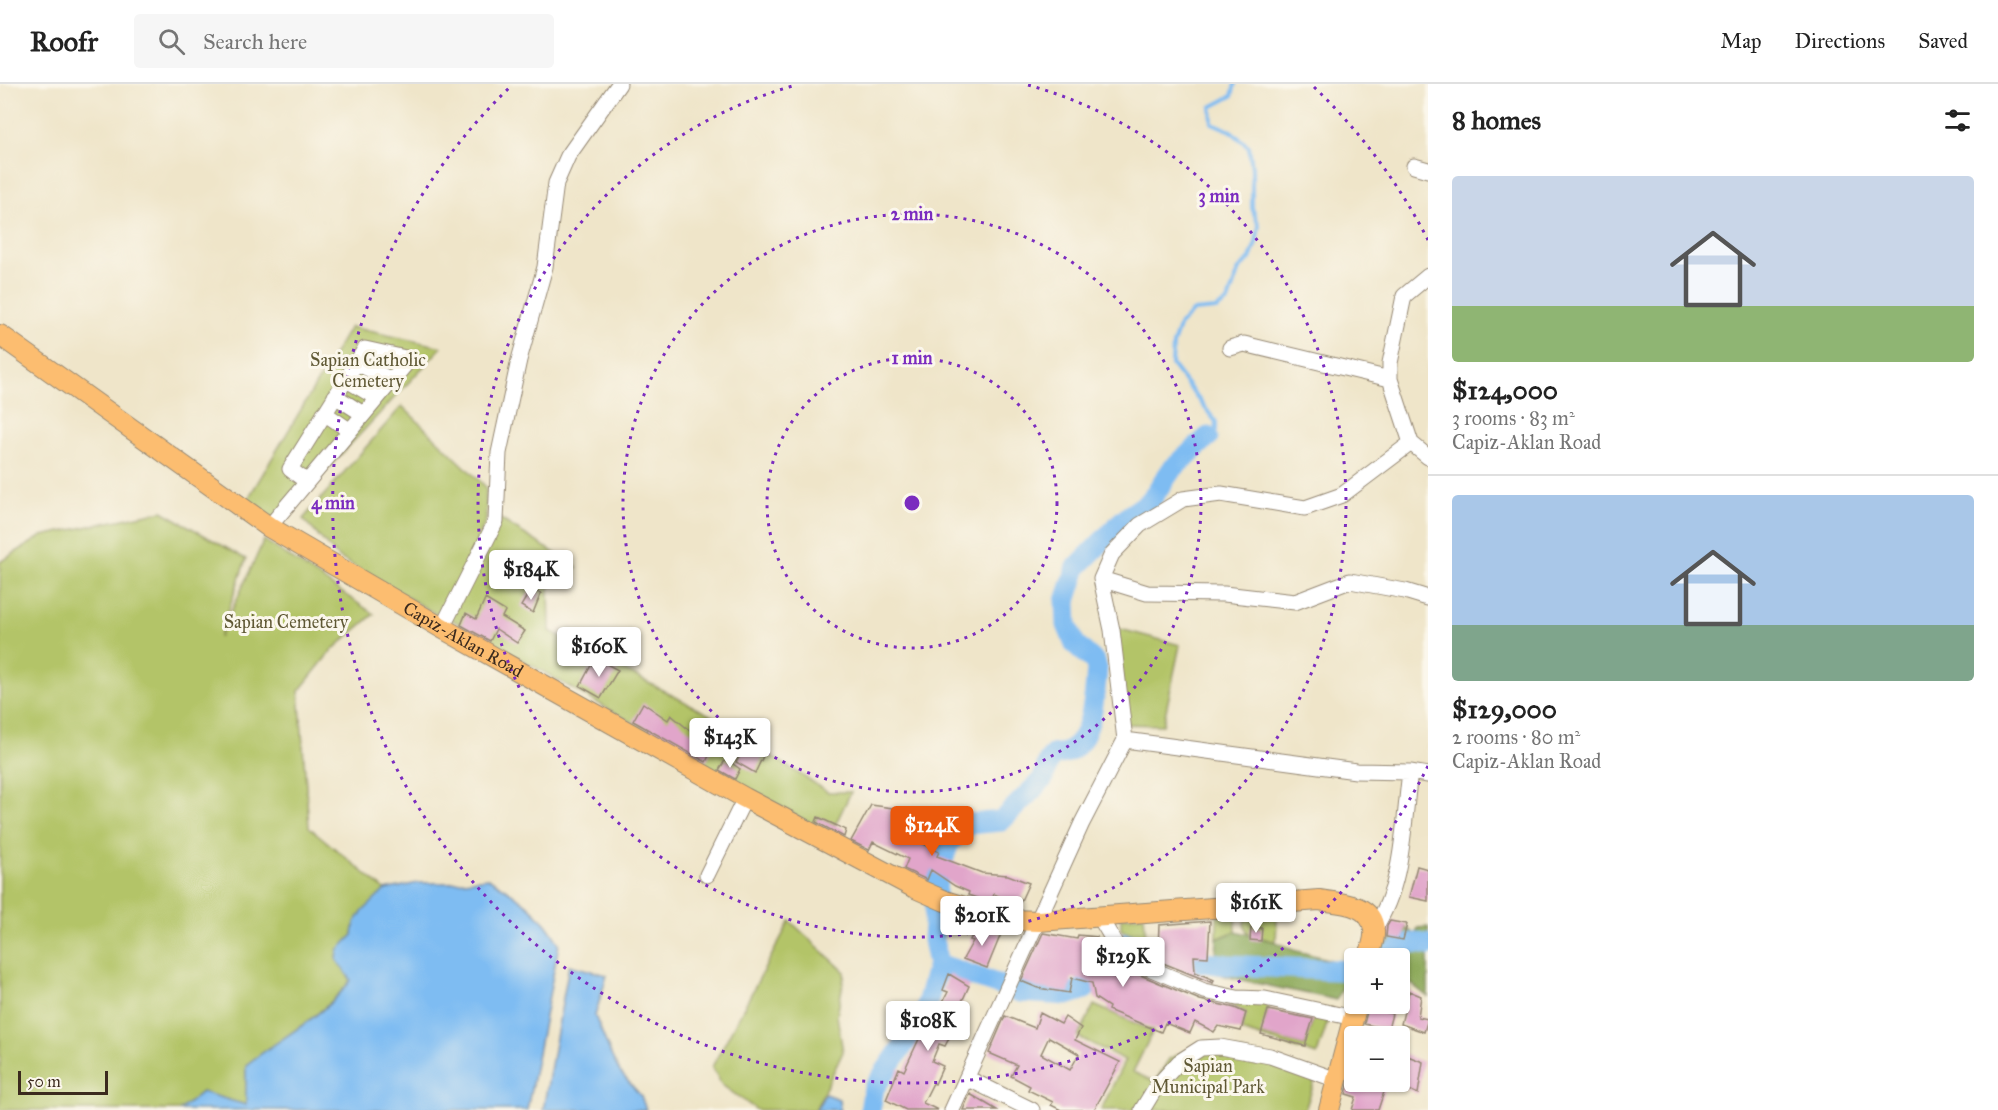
<!DOCTYPE html>
<meta charset="utf-8">
<style>
:root{--surface:#fff;--page:#f6f6f6;--text:#222;--muted:#767676;--line:#e0e0e0;--accent:#ea580c}
body{margin:0;font-family:"IM FELL Great Primer",serif;background:var(--page);color:var(--text);height:100vh;display:flex;flex-direction:column;font-size:22px;white-space:nowrap}
*{box-sizing:border-box;margin:0}
p{font-size:20px;color:var(--muted)}
.icon{flex:none;width:33px;height:33px;fill:none;stroke:currentColor;stroke-width:2;stroke-linecap:round;stroke-linejoin:round}
.map{position:relative;flex:1;overflow:hidden}
.panel{display:flex;flex-direction:column;background:var(--surface);width:570px}
.panel>*{flex:none}
.buttons{position:absolute;left:1344px;top:864px;display:grid;gap:12px}
.buttons a{display:grid;place-items:center;width:66px;height:66px;border-radius:6px;background:var(--surface);box-shadow:0 2px 4px #0004;font-size:30px}
.scale{position:absolute;left:18px;bottom:15px;width:90px;box-sizing:border-box;padding-left:6px;border:3px solid #3b2a1e;border-top:0;font-size:16px;line-height:21px;white-space:nowrap;color:#3b2a1e;-webkit-text-stroke:4px #fbf7ec;paint-order:stroke}
.price{position:absolute;translate:-50% -51px;padding:0 14px;border-radius:6px;background:#fff;color:#222;font-size:20px;line-height:39px;filter:drop-shadow(0 2px 3px #0008)}
.price::after{content:'';position:absolute;left:50%;top:36px;width:18px;height:14px;margin-left:-9px;background:inherit;clip-path:polygon(0 0,100% 0,50% 100%)}
.price.selected{background:var(--accent);color:#fff}
ul{padding:0;list-style:none}
li{display:grid;align-content:center;gap:12px;height:318px;padding:0 24px}
li+li{border-top:2px solid var(--line)}
li span{display:grid;place-items:center;height:186px;border-radius:6px;color:#555}
li>.icon{margin-inline-start:auto}
span .icon{width:108px;height:108px;fill:#fffc;stroke-width:1}
li b{font-size:26px}
h2{display:flex;justify-content:space-between;align-items:center;height:72px;padding:0 24px;font-size:26px}
header{display:flex;align-items:center;gap:36px;box-sizing:border-box;height:84px;padding:0 30px;background:var(--surface);border-bottom:2px solid var(--line)}
header strong{font-size:28px}
nav{display:flex;gap:33px;margin-inline-start:auto;font-size:21px}
.search{width:420px;height:54px;background:var(--page);display:flex;align-items:center;gap:15px;box-sizing:border-box;padding:0 21px;border-radius:6px;color:var(--muted);font-size:22px}
main{display:flex;flex:1;min-height:0}
.map>svg:first-child{display:block}
.green{fill:#b3c467;stroke:#777742;stroke-width:1.5}
.forest{fill:#8eaa5c;stroke:#646a3d;stroke-width:1.5}
.water{fill:#7ebcf2;stroke:#5c7388;stroke-width:1.5}
.lines{fill:none;stroke-linecap:round;stroke-linejoin:round}
.stream{stroke:#7ebcf2;stroke-width:4}
.river{stroke:#7ebcf2;stroke-width:21}
.building{fill:#e1a5ca;fill-rule:evenodd}
.minor-casing{stroke:#958874;stroke-width:17}
.major-casing{stroke:#958874;stroke-width:22}
.minor{stroke:#fff;stroke-width:15}
.major{stroke:#fcbd6f;stroke-width:20}
.ring{fill:none;stroke:#7b2cbf;stroke-width:3;stroke-dasharray:3 6}
.labels{text-anchor:middle;stroke-width:6;stroke-linejoin:round;paint-order:stroke}
.park-label{font-size:18px;fill:#5f5834;stroke:#fbf7ec}
.street-label{font-size:18px;fill:#3b2a1e;stroke:#fbf7ec}
.centre{fill:#7b2cbf;stroke:#fbf7ec;stroke-width:3}
.ring-label{font-size:18px;text-anchor:middle;font-weight:bold;fill:#7b2cbf;stroke:#fbf7ec;stroke-width:6;stroke-linejoin:round;paint-order:stroke}
</style>
<header>
<strong>Roofr</strong>
<div class="search"><svg class="icon" aria-label="search" viewBox="0 0 24 24"><circle cx="10" cy="10" r="6"/><path d="M15 15l6 6"/></svg>Search here</div>
<nav><a>Map</a><a>Directions</a><a>Saved</a></nav>
</header>
<main>
<div class="map">
<svg width="1428" height="1026" viewBox="0 0 1428 1026">
<rect width="100%" height="100%" fill="#fbf7ec"/>
<filter id="ink" filterUnits="userSpaceOnUse"><feTurbulence type="fractalNoise" baseFrequency=".0167" numOctaves="2"/><feDisplacementMap in="SourceGraphic" scale="12" xChannelSelector="R" yChannelSelector="G"/><feConvolveMatrix kernelMatrix="1 2 1 2 8 2 1 2 1" color-interpolation-filters="sRGB"/></filter>
<filter id="wash" filterUnits="userSpaceOnUse"><feTurbulence type="fractalNoise" baseFrequency=".008" numOctaves="4" result="noise"/><feDisplacementMap in="SourceGraphic" scale="24" xChannelSelector="R" yChannelSelector="G"/><feGaussianBlur stdDeviation="1.35" result="paint"/><feColorMatrix in="noise" values="0 0 0 0 0 0 0 0 0 0 0 0 0 0 0 0 0 1.4 0 .05"/><feComposite in="paint" operator="in"/></filter>
<g filter="url(#wash)">
<rect width="100%" height="100%" fill="#efe5c9"/>
<!-- green -->
<path class="green" d="M350 243 442 263 272 444 243 423Z
M402 322 486 403V436L473 468 441 533 338 473 303 435Z
M162 427 246 475 219 554 264 456 374 530 331 567 299 607 309 743 385 806 355 838 353 851 338 866 337 876 351 896C323 933 282 953 246 981V1021L202 1008 180 1026H0V478L42 452Z
M497 433 577 483 549 504 550 547 731 642 752 660 828 708H851L835 741 818 733 814 742 447 533Z
M1109 542 1180 561 1163 641 1118 640Z
M1144 831 1146 855 1121 846V834Z
M1235 831 1236 847 1217 855V832Z
M1277 834 1276 858 1249 852 1244 841 1245 835Z
M790 837 845 888 837 932 843 968 815 1026H757L722 1001 712 983Z
M1217 915 1270 916 1262 950 1305 962 1315 928 1332 924 1317 971 1241 947 1246 929Z
M1094 921 1153 947 1133 988 1155 998 1169 975 1205 957 1317 990 1305 1026H1101L1125 976 1078 953Z"/>
<!-- forest -->
<path class="forest" d="M1404 842 1415 851 1418 844 1428 843V913L1410 899 1400 900V874H1368L1371 855 1388 859 1393 846Z
M1236 847 1276 858 1293 866 1354 882V884L1336 916C1289 905 1239 898 1193 882L1201 874 1216 873 1217 855Z"/>
<!-- water -->
<path class="water" d="M488 794C517 811 543 830 559 860L527 1026H180L202 1008 246 1021V981C281 953 324 933 351 896L337 876 338 866 353 851 355 838 363 827 385 806 418 799H448Z
M569 881 607 891 595 932 612 973 620 988 641 1012 646 1026H543Z
M825 1010 839 1015 840 1026H816Z"/>
<g class="lines">
<!-- stream -->
<path class="stream" d="M1208 353 1216 346V338L1172 281 1173 260 1180 240 1193 227 1216 225 1228 217 1239 185 1250 175 1256 159 1259 142 1252 124V84L1249 63 1231 47 1212 39 1211 23 1232 12 1235 0"/>
<!-- river -->
<path class="river" d="M1387 874C1402 860 1408 856 1428 861
M938 880 1020 908 1067 911 1085 905 1108 864 1125 859 1190 876 1226 881 1354 887
M870 1026 874 1004 924 931 938 880 933 856 937 793 949 759 969 740 1001 737 1043 695 1048 678 1054 670C1092 674 1095 610 1097 584L1095 578 1075 560 1067 541 1066 517 1077 483 1123 436 1150 417 1172 385 1208 353"/>
</g>
<g id="blocks">
<!-- building -->
<path class="building" d="M530 507 541 509 533 529 521 522Z
M485 515 505 527 502 533 525 547 517 559 496 545 490 557 461 541 466 529 476 535Z
M595 574 618 586 601 614 580 602Z
M643 619 668 636 671 631 694 650 700 638 720 648 706 678 633 637Z
M747 660 765 668 755 689 736 678Z
M726 675 740 685 735 695 719 686Z
M871 721 893 724 912 732 904 750 939 768 937 772 982 789 1008 791 1029 799 1019 821 994 810 991 819 968 811 969 808 955 802 931 786 927 796 904 785 908 775 873 758 869 766 851 757Z
M818 733 846 746 844 753 816 738Z
M1417 782 1428 785V817L1409 813Z
M1210 837 1208 873 1194 872 1195 888 1214 896 1213 899 1153 875 1158 865 1159 841Z
M1390 837 1407 840 1403 856 1386 853 1387 842Z
M976 843 1001 850 987 884 963 875 973 857 970 856Z
M1251 843 1262 844 1261 857 1250 856Z
M1043 849 1077 855 1078 851 1097 853 1093 883 1113 876 1126 885 1200 916 1235 924 1246 929 1241 947 1218 942 1214 948 1195 938 1190 949 1165 939 1161 948 1108 926 1109 923 1095 914 1092 899 1072 894 1069 909 1038 904 1021 897Z
M949 890 969 902 960 922 964 924 960 933 945 962 939 960 932 977 943 982 935 1000 933 999 923 1019 938 1026H906L886 1016 899 984 904 987 926 940 928 941 936 926 938 927 948 908 943 906Z
M1409 907 1421 912 1418 933 1428 935 1424 948 1401 940Z
M1368 924 1392 930 1388 945 1364 940Z
M1268 926 1313 935 1305 962 1261 950Z
M1040 929 1061 940 1065 933 1081 944 1075 956 1120 978 1094 1026H1061L1051 1021 1053 1018 1028 1006 1030 1002 1011 992 1017 981 989 969 1005 932 1035 944ZM1049 953 1079 970 1070 986 1041 970Z
M1400 969 1423 978 1418 1010 1400 1002Z
M1349 998H1374L1386 1002 1378 1026H1352L1356 1013 1346 1010Z
M970 1010 997 1026H963Z"/>
</g>
</g>
<g filter="url(#ink)">
<use href="#blocks" fill-opacity="0" stroke="#958874" stroke-width="1.5"/>
<g class="lines">
<!-- minor casing -->
<g class="minor-casing">
<path id="minor" d="M1414 82 1428 86
M1230 264 1244 260 1390 295
M356 279 392 296
M345 295 377 314
M335 312 363 330
M324 329 349 346
M1411 359 1428 373
M269 443 307 398 290 385 365 265 410 275 307 398
M1101 495 1147 509 1224 510 1295 518 1350 497 1405 507 1428 514
M442 544 496 437 499 369 519 276 545 183 556 99 568 72 619 0
M1125 656 1356 687 1410 688 1428 691
M707 791 745 714
M1099 832 1122 871 1130 876 1204 907 1237 914 1265 915 1354 934
M1374 845C1404 800 1403 741 1410 688
M967 994 1032 1026
M952 1026 1082 739 1125 656 1112 546 1101 495 1112 470 1140 441 1183 415 1221 410 1305 424 1342 411 1411 359 1390 295V279L1404 212 1428 192
M1142 1026 1156 1003 1179 978 1201 964 1220 963 1270 972 1337 996"/>
</g>
<!-- major casing -->
<g class="major-casing">
<g id="major">
<path id="s1" d="M0 251 269 443 442 544 745 714 913 803 945 817 987 830 1013 836 1039 837 1319 816C1339 819 1372 819 1374 846 1375 854 1371 866 1368 874"/>
<path d="M1329 1026 1357 920"/>
</g>
</g>
<!-- minor -->
<use href="#minor" class="minor"/>
<!-- major -->
<use href="#major" class="major"/>
</g>
</g>
<!-- distance rings -->
<g class="ring">
<circle cx="912" cy="419" r="145"/>
<circle cx="912" cy="419" r="289"/>
<path d="M1028 1A434 434 0 1 1 796 1"/>
<path d="M1428 682A579 579 0 1 1 510 3M1314 3A579 579 0 0 1 1428 156"/>
</g>
<g class="labels">
<!-- park labels -->
<g class="park-label">
<text x="368" y="282">Sapian Catholic<tspan x="368" dy="21">Cemetery</tspan></text>
<text x="286" y="544">Sapian Cemetery</text>
<text x="1208" y="988">Sapian<tspan x="1208" dy="21">Municipal Park</tspan></text>
</g>
<!-- street labels -->
<g class="street-label">
<text dy="6" stroke="none"><textPath href="#s1" startOffset="555">Capiz-Aklan Road</textPath></text>
</g>
</g>
<circle cx="912" cy="419" r="9" class="centre"/>
<g class="ring-label">
<text x="1219" y="118">3 min</text>
<text x="912" y="136">2 min</text>
<text x="912" y="280">1 min</text>
<text x="333" y="425">4 min</text>
</g>
</svg>
<div class="buttons">
<a>+</a>
<a>−</a>
</div>
<div class="scale">50 m</div>
<b class="price" style="left:531px;top:517px">$184K</b>
<b class="price" style="left:599px;top:594px">$160K</b>
<b class="price" style="left:730px;top:685px">$143K</b>
<b class="price selected" style="left:932px;top:773px">$124K</b>
<b class="price" style="left:1256px;top:850px">$161K</b>
<b class="price" style="left:982px;top:863px">$201K</b>
<b class="price" style="left:1123px;top:904px">$129K</b>
<b class="price" style="left:928px;top:968px">$108K</b>
</div>
<section class="panel">
<h2>8 homes<svg class="icon" aria-label="filters" viewBox="0 0 24 24"><path d="M4 7h16M4 17h16"/><circle cx="9" cy="7" r="2"/><circle cx="15" cy="17" r="2"/></svg></h2>
<ul>
<li><span style="background:linear-gradient(#c9d6e8 70%,#8fb573 0)"><svg class="icon" aria-label="home" viewBox="0 0 24 24"><path d="M3 11l9-7 9 7M6 9v11h12V9"/></svg></span><div><b>$124,000</b><p>3 rooms · 83 m²</p><p>Capiz-Aklan Road</p></div></li>
<li><span style="background:linear-gradient(#a9c7e8 70%,#7fa58c 0)"><svg class="icon" aria-label="home" viewBox="0 0 24 24"><path d="M3 11l9-7 9 7M6 9v11h12V9"/></svg></span><div><b>$129,000</b><p>2 rooms · 80 m²</p><p>Capiz-Aklan Road</p></div></li>
</ul>
</section>
</main>
